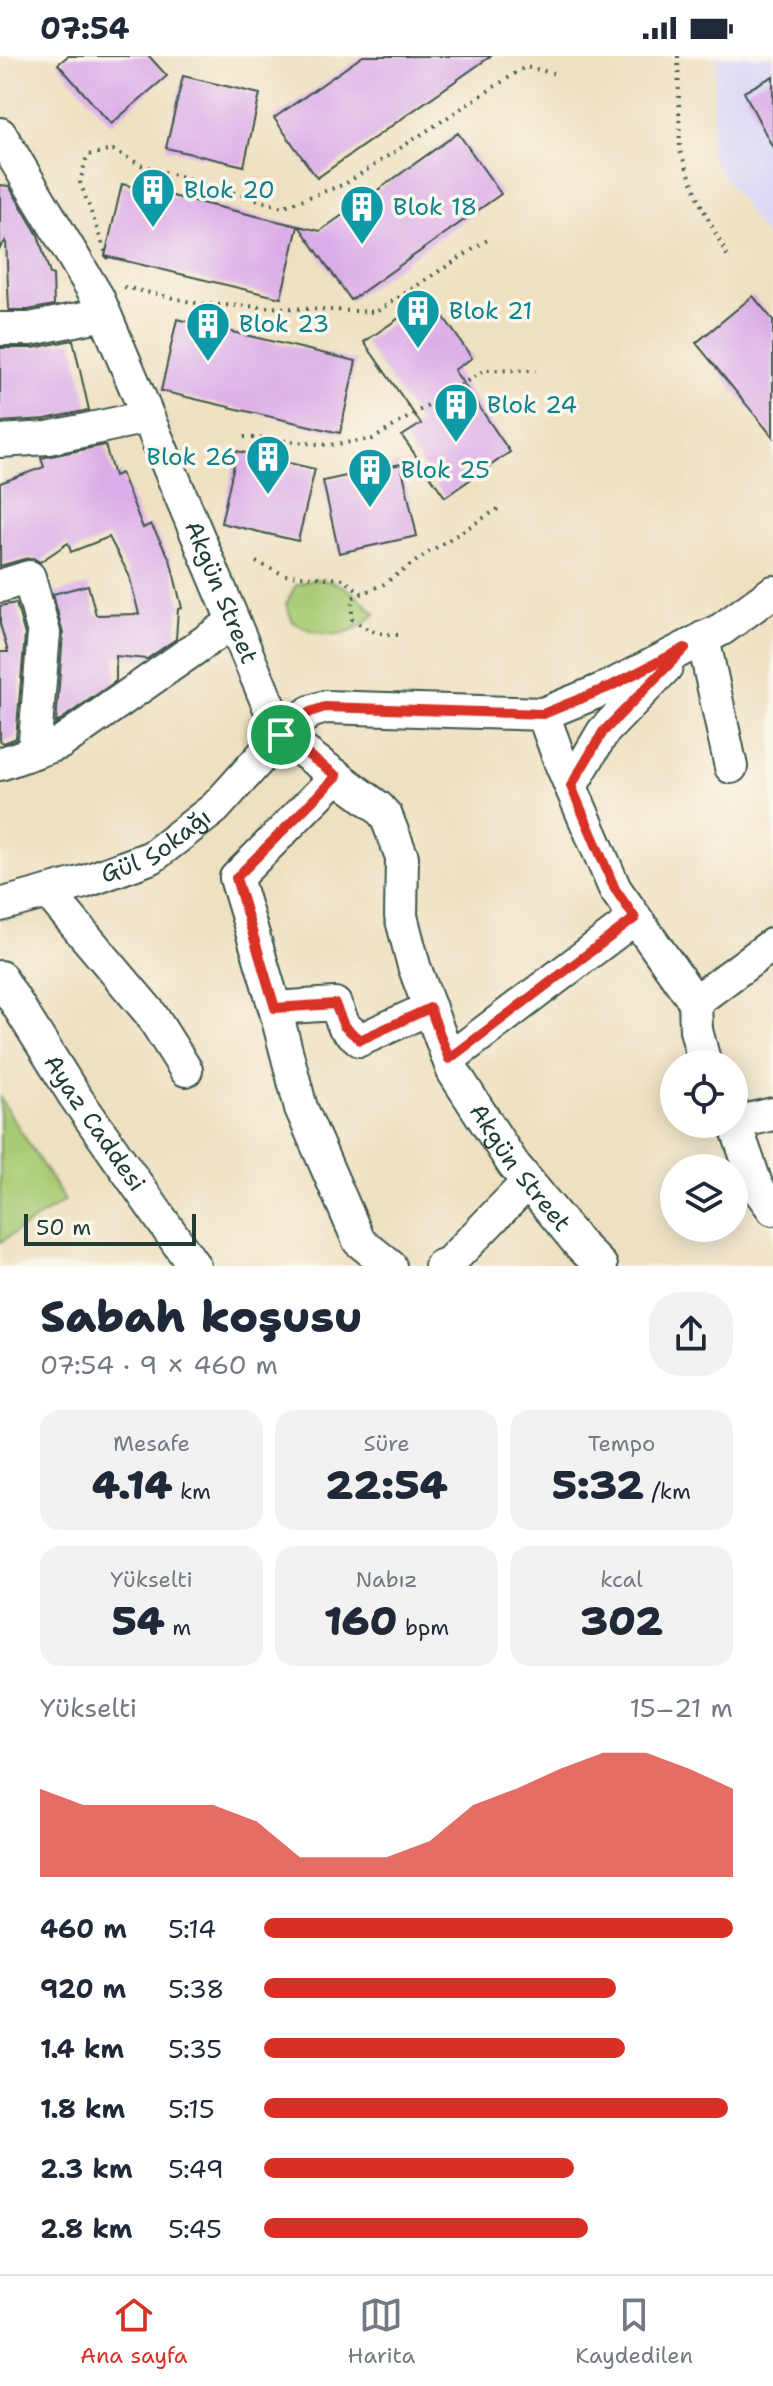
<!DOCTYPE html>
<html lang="tr">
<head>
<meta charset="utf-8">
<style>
  :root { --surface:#fff; --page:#f2f2f3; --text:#1f2937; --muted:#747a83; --line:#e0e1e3; --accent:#d93025 }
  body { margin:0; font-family:"Shantell Sans",sans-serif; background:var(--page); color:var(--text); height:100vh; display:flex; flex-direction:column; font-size:30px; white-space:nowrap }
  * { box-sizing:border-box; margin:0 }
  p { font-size:26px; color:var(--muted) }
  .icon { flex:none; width:44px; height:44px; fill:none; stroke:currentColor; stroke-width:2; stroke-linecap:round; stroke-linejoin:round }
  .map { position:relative; height:1210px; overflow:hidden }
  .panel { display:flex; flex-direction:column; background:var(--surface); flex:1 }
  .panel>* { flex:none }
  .tools { position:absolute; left:660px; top:994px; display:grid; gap:16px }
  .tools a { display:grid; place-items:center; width:88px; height:88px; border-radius:50%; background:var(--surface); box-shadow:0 4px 20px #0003; font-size:40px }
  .scale { position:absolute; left:24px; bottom:20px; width:172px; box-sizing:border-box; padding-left:8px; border:4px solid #1f3d34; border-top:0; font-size:22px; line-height:28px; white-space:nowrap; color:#1f3d34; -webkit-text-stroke:6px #fbf7ec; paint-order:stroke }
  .pin { position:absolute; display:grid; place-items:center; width:68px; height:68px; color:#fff; margin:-34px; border:4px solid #fff; border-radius:50%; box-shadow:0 2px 8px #0007 }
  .round { display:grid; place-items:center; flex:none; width:84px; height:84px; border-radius:32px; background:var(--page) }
  .summary { display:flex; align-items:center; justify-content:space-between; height:136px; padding:0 40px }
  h1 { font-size:44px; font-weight:800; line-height:60px }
  .stats { display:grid; grid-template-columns:repeat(3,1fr); gap:12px; height:136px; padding:8px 40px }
  .stats div { display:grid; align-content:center; border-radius:20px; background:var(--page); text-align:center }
  .stats b { font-size:40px; font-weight:800 }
  .stats small { font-size:22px; font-weight:400 }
  .stats p { font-size:22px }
  .chart { height:224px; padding:16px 40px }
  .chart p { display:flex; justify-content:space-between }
  .chart svg { width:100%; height:144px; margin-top:8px; fill:var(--accent); opacity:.7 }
  ul { padding:0 40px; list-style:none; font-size:26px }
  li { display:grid; grid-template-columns:128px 96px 1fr; align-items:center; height:60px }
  li i { height:20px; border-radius:10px; background:var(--accent) }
  .status { display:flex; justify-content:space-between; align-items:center; height:56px; padding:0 40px; background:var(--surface); direction:ltr }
  .status svg { height:22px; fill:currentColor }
  .tab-bar { display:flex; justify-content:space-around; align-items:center; height:112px; border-top:2px solid var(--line); background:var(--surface); font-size:22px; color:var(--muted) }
  .tab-bar a { display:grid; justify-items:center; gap:4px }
  .tab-bar .active { color:var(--accent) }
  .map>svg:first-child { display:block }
</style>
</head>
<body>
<div class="status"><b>07:54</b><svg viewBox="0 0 49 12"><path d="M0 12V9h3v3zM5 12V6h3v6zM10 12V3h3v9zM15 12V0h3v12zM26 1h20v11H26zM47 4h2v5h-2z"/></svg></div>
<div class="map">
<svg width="773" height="1210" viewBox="0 0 773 1210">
  <rect width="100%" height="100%" fill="#fbf7ec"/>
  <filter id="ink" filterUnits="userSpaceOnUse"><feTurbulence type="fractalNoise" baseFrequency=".0125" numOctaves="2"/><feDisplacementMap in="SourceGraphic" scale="16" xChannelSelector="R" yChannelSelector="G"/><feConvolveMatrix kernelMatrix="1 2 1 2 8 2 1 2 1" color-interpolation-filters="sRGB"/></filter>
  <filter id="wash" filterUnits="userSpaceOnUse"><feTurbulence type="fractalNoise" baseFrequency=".006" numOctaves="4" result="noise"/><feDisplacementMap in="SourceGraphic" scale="32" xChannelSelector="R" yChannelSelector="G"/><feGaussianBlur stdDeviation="1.8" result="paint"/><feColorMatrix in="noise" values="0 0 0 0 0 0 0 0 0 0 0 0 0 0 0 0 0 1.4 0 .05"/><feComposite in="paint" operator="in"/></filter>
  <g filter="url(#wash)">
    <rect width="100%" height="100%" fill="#eee0c0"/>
    <path fill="#dbd6f7" d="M716 0H773V191L710 101Z"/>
    <path fill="#a8cb75" stroke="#648454" stroke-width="2" d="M315 523C344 526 355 536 375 558 349 583 324 584 293 566L286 548 296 529Z
      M0 1042 65 1145 0 1186Z"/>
    <g id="blocks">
      <path fill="#dbade8" d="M68 0H149L167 20 111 68 58 8Z
        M363 0H491L317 122 274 62Z
        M183 20 260 38 244 110 166 92Z
        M773 20V92L744 36Z
        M458 77 501 138 351 244 299 170 320 175Z
        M122 128 298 170 281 242 105 200Z
        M0 129 9 130 38 179 50 218 53 219 54 249 28 254H9L6 184 0 192Z
        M753 240 773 264V381L696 287Z
        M430 241 472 302 454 314 510 396 445 441 402 380 421 368 364 286Z
        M177 263 356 305 340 377 161 335Z
        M73 284 89 354 45 363 0 366V292H33Z
        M105 389 114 420 121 417 143 472 151 468 170 503 182 552 178 553 176 583 147 603 116 600V625L56 667 63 578 53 538 88 529 96 559 139 558 129 519 109 481 71 496 68 487 40 506 33 502 24 503 0 510V427L44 411 41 402Z
        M237 395 315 413 298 485 221 467Z
        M401 408 417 480 339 497 323 425Z
        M16 547 25 579 16 682 4 687 0 685V596H8L0 568V550Z"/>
    </g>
  </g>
  <g filter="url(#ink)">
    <use href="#blocks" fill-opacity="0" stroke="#3e5549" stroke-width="2"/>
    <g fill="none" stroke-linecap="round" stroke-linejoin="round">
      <g stroke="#3e5549" stroke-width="36">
        <g id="minor">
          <path id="s1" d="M0 78 98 242 281 679 378 751 386 760 402 801 401 860 414 910 453 1015 513 1108 579 1188 601 1210"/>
          <path d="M0 273H30L104 258"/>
          <path d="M0 385 48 382 147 361"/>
          <path d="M0 530 29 521 44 577 34 696"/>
          <path d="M703 582 731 711"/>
          <path d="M543 658 562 710 615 833 695 946"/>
          <path d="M0 708 60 687 233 566"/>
          <path d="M337 720 236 822 275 952 301 1052 359 1185 390 1210"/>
          <path d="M571 730 603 676 666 611"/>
          <path d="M48 836 150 957 186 1014"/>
          <path id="s2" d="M0 849 84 826 152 801 215 752 281 679 310 656 325 651 543 658 609 631 722 573 773 536"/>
          <path id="s3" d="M0 921 74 1039 194 1210"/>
          <path d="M275 952 335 948 344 970 360 984 430 952"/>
          <path d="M449 1003 635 862"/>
          <path d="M705 1008 696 974 695 946 773 888"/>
          <path d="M734 1065 757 1131 773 1153"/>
          <path d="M735 1067 773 1058"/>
          <path d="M441 1210 449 1207 528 1126"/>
        </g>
      </g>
      <path stroke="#3e5549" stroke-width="4" stroke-dasharray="2 6" stroke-linecap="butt" d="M678 0 680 95 702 151 729 203
        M108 203 80 126 87 99 113 94 141 109 282 151 345 128 525 11 553 17
        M124 231 200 248 376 256 489 183
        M244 381 329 389 373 383 485 314 536 315
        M256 506 285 519 343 523 362 537
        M398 579C379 578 367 575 352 563V542L384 528 429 496 498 453"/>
      <use href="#minor" stroke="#fff" stroke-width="32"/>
    </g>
  </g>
  <g fill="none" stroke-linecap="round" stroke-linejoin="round" filter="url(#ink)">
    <g stroke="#fff" stroke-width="16">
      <path id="route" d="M685 592 603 676 571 730 615 833 635 862 449 1003 430 952 360 984 344 970 335 948 275 952 236 822 337 720 281 679 310 656 325 651 543 658 609 631Z"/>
    </g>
    <use href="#route" stroke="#d93025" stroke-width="10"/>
  </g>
  <defs>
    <g id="building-pin" transform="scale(2.3)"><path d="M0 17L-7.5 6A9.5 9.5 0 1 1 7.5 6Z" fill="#0f9aa8" stroke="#fbf7ec"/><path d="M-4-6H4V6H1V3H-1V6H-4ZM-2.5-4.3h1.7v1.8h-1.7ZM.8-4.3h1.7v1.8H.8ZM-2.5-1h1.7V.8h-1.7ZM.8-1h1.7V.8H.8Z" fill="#fff"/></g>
  </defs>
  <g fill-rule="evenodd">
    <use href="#building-pin" x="153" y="134"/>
    <use href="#building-pin" x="362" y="151"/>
    <use href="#building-pin" x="418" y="255"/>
    <use href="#building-pin" x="208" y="268"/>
    <use href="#building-pin" x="456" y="349"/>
    <use href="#building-pin" x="268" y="401"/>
    <use href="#building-pin" x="370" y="414"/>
  </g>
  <g text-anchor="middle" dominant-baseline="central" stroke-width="7" stroke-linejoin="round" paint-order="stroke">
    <g font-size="24" fill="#0d838f" stroke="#fbf7ec" text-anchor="start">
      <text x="184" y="134">Blok 20</text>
      <text x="393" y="151">Blok 18</text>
      <text x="449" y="255">Blok 21</text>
      <text x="239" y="268">Blok 23</text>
      <text x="487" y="349">Blok 24</text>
      <text x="237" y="401" text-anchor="end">Blok 26</text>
      <text x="401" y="414">Blok 25</text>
    </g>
    <g font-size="24" fill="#1f3d34" stroke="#fbf7ec">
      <text stroke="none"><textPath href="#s1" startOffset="510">Akgün Street</textPath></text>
      <text stroke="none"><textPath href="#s2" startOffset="168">Gül Sokağı</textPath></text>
      <text stroke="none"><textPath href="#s3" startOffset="174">Ayaz Caddesi</textPath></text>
      <text stroke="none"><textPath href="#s1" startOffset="1182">Akgün Street</textPath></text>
    </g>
  </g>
</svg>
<div class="tools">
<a><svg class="icon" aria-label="locate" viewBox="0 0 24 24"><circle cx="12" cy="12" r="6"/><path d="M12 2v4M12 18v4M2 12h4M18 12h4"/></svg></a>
<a><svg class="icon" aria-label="layers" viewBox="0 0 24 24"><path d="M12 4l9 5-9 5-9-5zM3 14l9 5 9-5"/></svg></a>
</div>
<div class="scale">50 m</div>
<div class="pin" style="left:281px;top:679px;background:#1e9e55"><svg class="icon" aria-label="arrive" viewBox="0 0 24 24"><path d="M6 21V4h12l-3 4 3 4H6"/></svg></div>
</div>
<section class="panel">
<div class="summary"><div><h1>Sabah koşusu</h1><p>07:54 · 9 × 460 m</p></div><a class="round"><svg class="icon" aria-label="share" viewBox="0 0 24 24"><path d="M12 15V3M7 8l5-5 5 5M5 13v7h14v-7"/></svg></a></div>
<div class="stats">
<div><p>Mesafe</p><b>4.14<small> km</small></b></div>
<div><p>Süre</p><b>22:54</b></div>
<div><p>Tempo</p><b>5:32<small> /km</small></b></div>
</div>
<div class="stats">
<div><p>Yükselti</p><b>54<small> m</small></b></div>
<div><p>Nabız</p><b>160<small> bpm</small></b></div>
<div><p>kcal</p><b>302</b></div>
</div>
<div class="chart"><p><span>Yükselti</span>15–21 m</p>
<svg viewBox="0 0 160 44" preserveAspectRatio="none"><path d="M0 44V17L10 22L20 22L30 22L40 22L50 27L60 38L70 38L80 38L90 33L100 22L110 17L120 11L130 6L140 6L150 11L160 17V44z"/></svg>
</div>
<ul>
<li><b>460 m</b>5:14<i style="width:100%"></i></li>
<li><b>920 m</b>5:38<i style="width:75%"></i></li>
<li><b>1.4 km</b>5:35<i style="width:77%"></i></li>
<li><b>1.8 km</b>5:15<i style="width:99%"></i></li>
<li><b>2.3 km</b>5:49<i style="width:66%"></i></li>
<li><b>2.8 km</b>5:45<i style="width:69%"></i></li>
</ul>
</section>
<nav class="tab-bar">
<a class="active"><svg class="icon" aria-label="home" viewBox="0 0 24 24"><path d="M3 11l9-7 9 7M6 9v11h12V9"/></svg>Ana sayfa</a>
<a><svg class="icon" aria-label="map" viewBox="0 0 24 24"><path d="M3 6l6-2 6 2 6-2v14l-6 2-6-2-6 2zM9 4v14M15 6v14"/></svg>Harita</a>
<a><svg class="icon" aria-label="saved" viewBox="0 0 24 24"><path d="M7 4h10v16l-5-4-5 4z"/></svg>Kaydedilen</a>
</nav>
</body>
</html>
